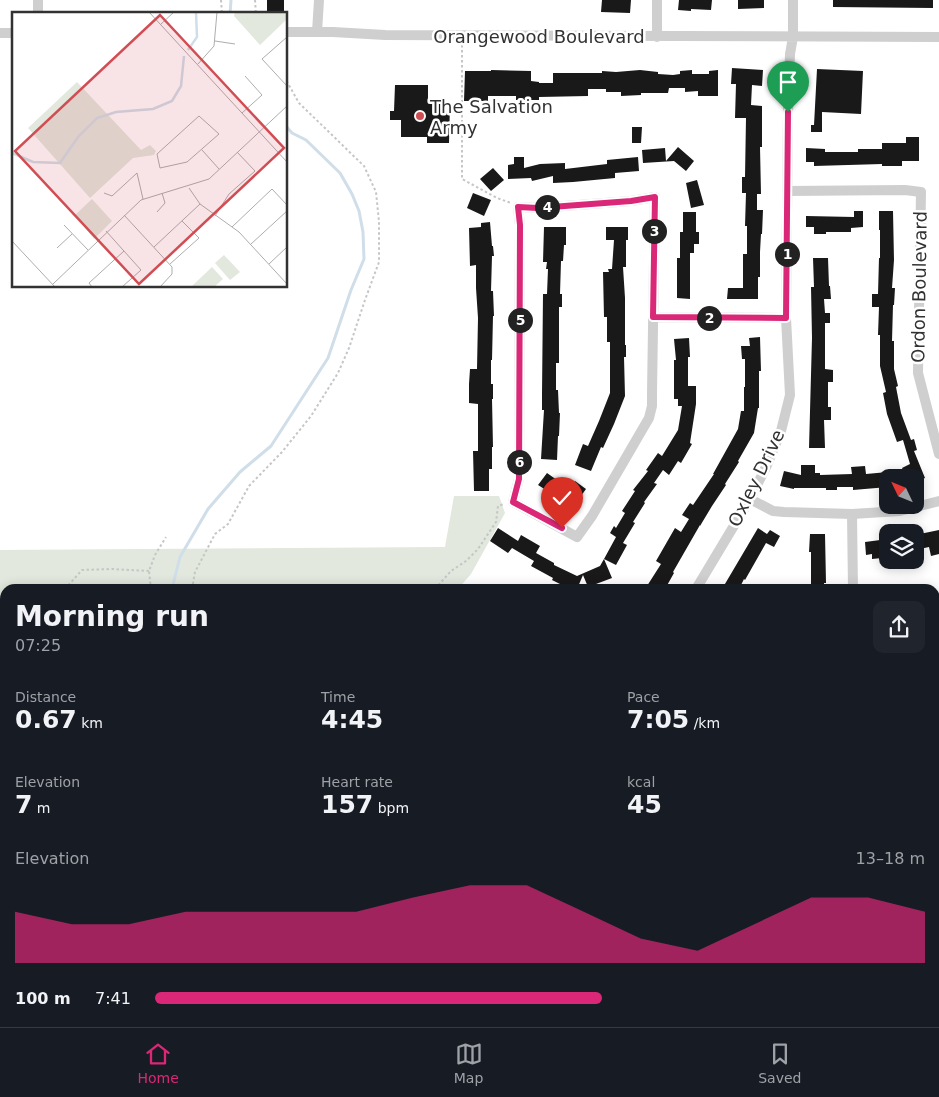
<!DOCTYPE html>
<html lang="en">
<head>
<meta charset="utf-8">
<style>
  :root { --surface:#171b24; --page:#20242c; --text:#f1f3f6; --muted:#9ea1a6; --line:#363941; --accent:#db2777 }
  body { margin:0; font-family:"DejaVu Sans",sans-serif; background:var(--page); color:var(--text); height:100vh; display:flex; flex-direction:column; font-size:19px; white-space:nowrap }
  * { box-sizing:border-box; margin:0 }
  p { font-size:16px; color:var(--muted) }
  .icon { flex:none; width:28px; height:28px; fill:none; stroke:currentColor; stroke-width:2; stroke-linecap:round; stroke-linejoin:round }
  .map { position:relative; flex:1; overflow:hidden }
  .drawer { position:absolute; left:0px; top:584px; width:940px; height:444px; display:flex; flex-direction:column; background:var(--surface); border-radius:15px 15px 0 0; box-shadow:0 2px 12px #0003 }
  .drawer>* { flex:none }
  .needle { width:32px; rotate:313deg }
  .fabs { position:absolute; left:879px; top:469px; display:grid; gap:10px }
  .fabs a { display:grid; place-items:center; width:45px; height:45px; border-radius:10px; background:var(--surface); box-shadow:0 2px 12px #0003; font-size:25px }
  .pin { position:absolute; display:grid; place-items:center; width:42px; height:42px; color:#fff; margin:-51px -21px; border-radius:50% 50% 50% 0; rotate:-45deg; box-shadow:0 0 5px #0007 }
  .pin .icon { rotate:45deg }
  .km { position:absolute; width:25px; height:25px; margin:-12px; border-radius:50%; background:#222; color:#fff; font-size:14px; line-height:25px; text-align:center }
  .round { display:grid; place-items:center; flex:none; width:52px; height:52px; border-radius:10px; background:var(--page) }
  .overview { display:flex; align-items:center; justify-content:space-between; height:85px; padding:0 15px }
  h1 { font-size:28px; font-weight:700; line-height:38px }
  .figures { display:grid; grid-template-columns:repeat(3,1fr); gap:8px; height:85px; padding:5px 15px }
  .figures div { display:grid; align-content:center }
  .figures b { font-size:25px; font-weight:700 }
  .figures small { font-size:14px; font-weight:400 }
  .figures p { font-size:14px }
  .chart { height:140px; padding:10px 15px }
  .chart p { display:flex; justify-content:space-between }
  .chart svg { width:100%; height:90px; margin-top:5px; fill:var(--accent); opacity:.7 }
  ul { padding:0 15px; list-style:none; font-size:16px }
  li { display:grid; grid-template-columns:80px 60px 1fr; align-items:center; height:38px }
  li i { height:12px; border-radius:6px; background:var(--accent) }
  .tab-bar { display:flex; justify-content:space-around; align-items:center; height:70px; border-top:1px solid var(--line); background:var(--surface); font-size:14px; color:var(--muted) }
  .tab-bar a { display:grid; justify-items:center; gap:2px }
  .tab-bar .on { color:var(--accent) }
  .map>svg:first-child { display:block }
</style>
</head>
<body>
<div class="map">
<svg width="939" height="1027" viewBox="0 0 939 1027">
  <rect width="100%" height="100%" fill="#fff"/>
  <path fill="#e2e8dd" d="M454 496H499L505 513 471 574 458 589H5V908L0 907V550L445 547Z
    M452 1022H610V1027H474L452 1025Z"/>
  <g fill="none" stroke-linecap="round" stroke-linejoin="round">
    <path stroke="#cfdee8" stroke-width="3" d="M230 14 231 0
      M172 589 180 557 208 509 240 472 271 446 328 358 351 290 364 259 363 232 359 211 352 194 340 173 306 140 292 133 286 126
      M46 1027 57 1022"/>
  </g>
  <path fill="#191919" d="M267 0H284V11H267Z
    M602 0H631L630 13 601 12Z
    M679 0H712L711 10 691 9V11L678 10Z
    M738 0H764V8L738 9Z
    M833 0H933V8L833 7Z
    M732 68 763 70 762 86 752 85 751 105 762 106V147H760L761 194H757V210H763L762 234H761L760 252V277H758V299H727L728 288H743V254H747V226H745L746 193H742V177H745L746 118H735L736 84H731Z
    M817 69 863 71 861 114 822 112V132H811V125H814Z
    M491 70 531 71V81L539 82V83H553V73H602V71L616 72 640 70 658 72V74L673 75 680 74V71L692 70V74H709V71L718 70V96H698V91L685 92V88H669L668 93H641V95L621 96V92H606V89H588V96L539 97V100H516V96H488V101H464L465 71H491Z
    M395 85H428V102L450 103 449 143H427V137H401V120H390V111H394Z
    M632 127H642L641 143H632Z
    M906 137H919V161H902V166H882V164L814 166V162H806V148L825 149V152H858V149H882V143H906Z
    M678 147 694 161 686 171 674 161 643 163 642 150 665 148 666 161Z
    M514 157H524V168L540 164 565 163V169L607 164V160L638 157 639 171 615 173V178L573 182 553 183V176L532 181 531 178 508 179V165L514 164Z
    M493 168 504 180 491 191 480 179Z
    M697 180 704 205 691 208 686 183Z
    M473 193 491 200 484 216 467 208Z
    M854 211H863V227L851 228V232H826V234H814V227H806V216L854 217Z
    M879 211H893L894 260 892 288H895L894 305H893L892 341H894V369L898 386 896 387 901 413 911 440 914 439 917 450 914 451 925 478 915 482V478H906L902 468 910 464 903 440 897 442 887 414 883 393 886 392 880 366V335H878L879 307H872V294H878L879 258H880V230H879Z
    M683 212H696V232H699V244H694V253H690V299L677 298V258H680V232H683Z
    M490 222 492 246H493L494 256H492L491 291H493L494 316H493L492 360H491V384H493V399H492L493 447H492V469H489V491H474L473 451H478V404L469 403V384L470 369H477L478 318 476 288V265L470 266 469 228 481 227V223Z
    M544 227H566V245H564L563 261H561L560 294H562V307H559V363H556V390H558L559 413H560L559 436H558L557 460 541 459 544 410H542V394L543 294H547L548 269H546L547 262H543Z
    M606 227H628V240H626V267H623L625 298V345H626V357H624L625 396 614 424 603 448 601 447 591 471 575 465 583 444 588 446 599 421 610 393V342H607V317H604L603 272H609L608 269H612L614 240H606Z
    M813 258H828L829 286H830L831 299H824L825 313H830V323H825V369L833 370V382H828V407H831V420H824L825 448H809L812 338 811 287H814Z
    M760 337 761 371H759V408H758L754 433 738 461 739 462 725 484 726 485 712 506 700 526V525L673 572 674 573 665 589H652L647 586 661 564 656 561 675 528 681 532 689 519 682 515 690 503 693 505 714 474H713L738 429 741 411H744V387H745V359H742L741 346H750L749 338Z
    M689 338 690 357H688V386H696V404L690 443 692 444 681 463 678 461 669 475 663 470 654 483 657 484 644 502 645 503 633 522 635 523 623 543 627 545 616 565 604 559 616 537 610 533 614 526 616 528 625 513 622 511 635 491 633 490 648 471 646 470 658 453 662 456 678 430 682 406H678V399H674V360H676L674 339Z
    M801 465H815V473H820V475L852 474 851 467 865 466 866 474 888 472V487L853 490V487H837V490H826V488H794V489L780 486 784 471 801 475Z
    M547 473 564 485 565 483 571 487 575 481 586 489 573 507 538 485Z
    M498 528 518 541 521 535 540 546 536 553 554 563V565L577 576 600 566 604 559 612 578 588 587 583 575 577 589H570L552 580 553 578 531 566 534 561 512 548 508 553 490 541Z
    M758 528 767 534 770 530 780 536 774 547 766 543 745 580 744 579 739 589H722Z
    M939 530V554L931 556 929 547 915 550V535Z
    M810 534H825L826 583H824V589H811V552H809Z
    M888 539V554H882V558L872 559V554L866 555 865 542Z"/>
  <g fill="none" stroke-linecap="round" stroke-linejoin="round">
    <path stroke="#c6c6c6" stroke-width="2" stroke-dasharray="2.5 2.5" stroke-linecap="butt" d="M221 0 222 14
      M255 0 256 14
      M462 45V179L497 198 511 203
      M65 589 82 570 112 569 149 571
      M151 589 149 571 155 555 166 537
      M192 589 195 572 215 534 228 524 249 486 282 452 311 416 338 373 349 348 365 300 379 262V222L376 192 364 166 299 103 286 80
      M435 589 451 571 466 561 478 549 496 522 498 506 504 504
      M5 821 3 835 5 836"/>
    <path stroke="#cfcfcf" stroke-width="10" d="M38 14V0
      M286 32H333L385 35 939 37
      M317 32 319 0
      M0 33H14
      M657 37V0
      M787 191 905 190 921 192 918 373 939 454
      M655 197 652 393V406L649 418 592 516 577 537 513 502 519 479 520 225 518 207 538 208 631 201Z
      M653 317 786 318
      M750 499 773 511 784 512 852 514 900 511 939 501
      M852 514 853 589
      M696 589 750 499 767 465 781 431 790 395 786 318 788 112 790 54 793 37V0
      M935 638H939
      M935 840H939
      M626 1022 627 1027
      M764 1022V1027
      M893 1027V1022"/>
  </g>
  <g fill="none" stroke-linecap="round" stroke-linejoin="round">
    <g stroke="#fff" stroke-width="10">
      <path id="route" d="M562 528 513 502 519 479 520 225 518 207 538 208 631 201 655 197 653 317 786 318 788 112"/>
    </g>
    <use href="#route" stroke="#db2777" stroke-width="6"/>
  </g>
  <circle fill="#d14d54" stroke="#fff" stroke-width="2" cx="420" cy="116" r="5"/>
  <g text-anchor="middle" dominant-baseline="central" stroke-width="5" stroke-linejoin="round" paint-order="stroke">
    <g font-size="18" fill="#323232" stroke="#fff">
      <text x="539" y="36">Orangewood Boulevard</text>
      <text transform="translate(919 287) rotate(-89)">Ordon Boulevard</text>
      <text transform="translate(756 478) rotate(-64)">Oxley Drive</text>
    </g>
    <g font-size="18" fill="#323232" stroke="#fff" text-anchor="start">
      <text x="430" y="106">The Salvation<tspan x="430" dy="21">Army</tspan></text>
    </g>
  </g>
  <g transform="translate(12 12)">
    <rect width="275" height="275" fill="#fff"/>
    <path d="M223 0H275V7L248 33 222 4ZM65 70 129 138 138 133 144 139 142 143 121 146 78 186 16 116ZM80 187 100 209 82 227 63 203ZM212 243 228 260 218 268 203 251ZM200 255 211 267 202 275H179Z" fill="#e2e8dd"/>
    <path fill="none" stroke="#cfdee8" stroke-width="2.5" d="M176 38 185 25 184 0M0 141 21 150 48 151 66 125 85 106 104 100 141 97 160 89 169 74 172 44"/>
    <path fill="none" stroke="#adadad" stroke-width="1" d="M137 0 275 150M148 13 162 0M275 25 250 47 275 74M203 29 223 32M186 52 202 34 205 0M230 101 250 83 233 64M187 104 207 122 175 150 148 156 145 142ZM190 138 207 157M177 176 188 192 227 220 275 272M92 181 100 184 125 161 131 187M145 200 153 191 150 181M112 203 160 255V262L148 275M203 204 217 182 243 159 225 140M52 213 76 238M220 215 260 177 275 193M94 219 129 258 110 275M0 229 43 275M239 232 275 199M142 235 188 192M45 236 60 222M158 252 187 226 170 209M257 252 275 235M41 272 129 188 197 167 275 94M80 275 77 271 112 239"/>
    <path fill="#d14d54" fill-opacity="0.15" stroke="#d14d54" stroke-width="2.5" d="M148 3 272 136 127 272 3 139Z"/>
    <rect width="275" height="275" fill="none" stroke="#323232" stroke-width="2.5"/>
  </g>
</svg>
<div class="fabs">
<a><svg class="needle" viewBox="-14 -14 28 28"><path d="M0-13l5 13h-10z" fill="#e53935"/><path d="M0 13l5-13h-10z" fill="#9ea1a6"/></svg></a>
<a><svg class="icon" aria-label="layers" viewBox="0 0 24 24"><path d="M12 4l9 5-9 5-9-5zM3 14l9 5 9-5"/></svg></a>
</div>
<div class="pin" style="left:788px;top:112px;background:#1e9e55"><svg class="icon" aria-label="arrive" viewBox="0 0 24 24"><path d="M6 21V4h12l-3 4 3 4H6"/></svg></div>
<div class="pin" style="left:562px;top:528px;background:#d93025"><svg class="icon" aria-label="check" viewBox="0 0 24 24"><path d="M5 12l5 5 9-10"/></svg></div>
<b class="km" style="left:787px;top:254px">1</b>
<b class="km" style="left:709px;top:318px">2</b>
<b class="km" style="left:654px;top:231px">3</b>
<b class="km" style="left:547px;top:207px">4</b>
<b class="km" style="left:520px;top:320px">5</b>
<b class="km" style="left:519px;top:462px">6</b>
<section class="drawer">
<div class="overview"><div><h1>Morning run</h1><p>07:25</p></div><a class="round"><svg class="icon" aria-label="share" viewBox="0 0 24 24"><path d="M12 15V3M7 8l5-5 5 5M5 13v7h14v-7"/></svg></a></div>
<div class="figures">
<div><p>Distance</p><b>0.67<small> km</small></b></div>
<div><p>Time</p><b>4:45</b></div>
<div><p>Pace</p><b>7:05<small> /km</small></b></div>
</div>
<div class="figures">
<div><p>Elevation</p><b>7<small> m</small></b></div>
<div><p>Heart rate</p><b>157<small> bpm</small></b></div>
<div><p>kcal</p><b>45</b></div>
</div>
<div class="chart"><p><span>Elevation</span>13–18 m</p>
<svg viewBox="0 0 160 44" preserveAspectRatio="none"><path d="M0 44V19L10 25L20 25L30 19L40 19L50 19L60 19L70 12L80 6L90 6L100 19L110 32L120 38L130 25L140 12L150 12L160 19V44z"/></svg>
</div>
<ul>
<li><b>100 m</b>7:41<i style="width:58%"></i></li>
</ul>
</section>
</div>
<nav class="tab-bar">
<a class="on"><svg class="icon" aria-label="home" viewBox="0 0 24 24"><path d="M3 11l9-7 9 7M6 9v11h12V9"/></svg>Home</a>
<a><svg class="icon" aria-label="map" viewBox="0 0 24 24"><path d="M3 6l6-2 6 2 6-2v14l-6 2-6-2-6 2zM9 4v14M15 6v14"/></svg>Map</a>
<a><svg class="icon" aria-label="saved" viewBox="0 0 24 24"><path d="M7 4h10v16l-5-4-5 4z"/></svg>Saved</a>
</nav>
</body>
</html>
